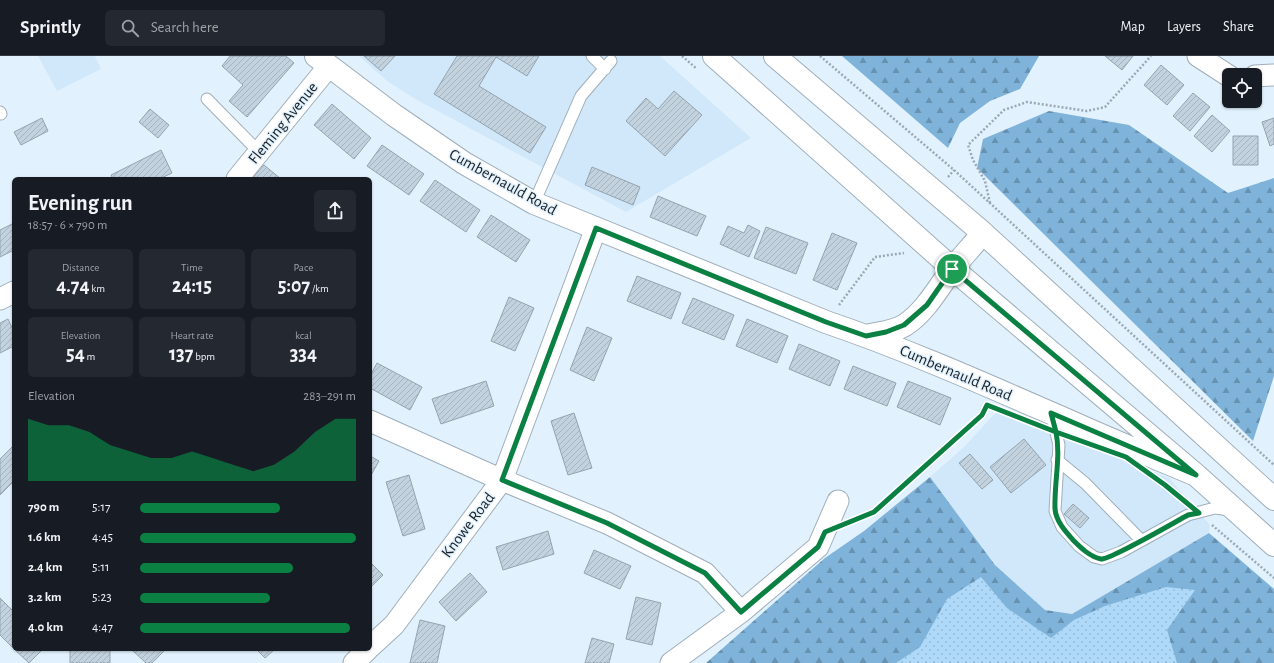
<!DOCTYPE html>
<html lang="en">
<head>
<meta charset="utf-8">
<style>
  :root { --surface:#171b24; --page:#242831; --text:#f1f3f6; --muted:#9ea1a6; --line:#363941; --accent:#0b8043 }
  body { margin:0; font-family:"Alegreya Sans",sans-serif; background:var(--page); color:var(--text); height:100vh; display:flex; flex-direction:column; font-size:15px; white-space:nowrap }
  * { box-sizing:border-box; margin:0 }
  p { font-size:13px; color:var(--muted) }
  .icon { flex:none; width:22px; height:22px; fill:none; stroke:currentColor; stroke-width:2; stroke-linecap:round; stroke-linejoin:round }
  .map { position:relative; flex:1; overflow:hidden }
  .side { position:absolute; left:12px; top:121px; width:360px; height:474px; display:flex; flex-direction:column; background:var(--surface); border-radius:6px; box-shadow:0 1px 3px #0004 }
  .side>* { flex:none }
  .fabs { position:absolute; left:1222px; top:12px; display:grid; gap:8px }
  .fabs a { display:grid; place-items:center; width:40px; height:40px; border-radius:6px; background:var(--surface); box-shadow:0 1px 3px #0004; font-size:20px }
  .pin { position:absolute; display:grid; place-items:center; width:34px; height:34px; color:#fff; margin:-17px; border:2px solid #fff; border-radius:50%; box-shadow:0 1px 4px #0007 }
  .round { display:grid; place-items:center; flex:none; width:42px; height:42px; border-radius:6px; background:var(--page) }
  .overview { display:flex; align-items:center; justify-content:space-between; height:68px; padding:0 16px }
  h1 { font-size:22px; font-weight:600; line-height:30px }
  .stats { display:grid; grid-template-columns:repeat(3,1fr); gap:6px; height:68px; padding:4px 16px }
  .stats div { display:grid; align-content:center; border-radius:6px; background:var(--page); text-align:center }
  .stats b { font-size:20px; font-weight:600 }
  .stats small { font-size:11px; font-weight:400 }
  .stats p { font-size:11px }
  .chart { height:112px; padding:8px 16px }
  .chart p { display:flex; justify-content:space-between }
  .chart svg { width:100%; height:72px; margin-top:4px; fill:var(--accent); opacity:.7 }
  ul { padding:0 16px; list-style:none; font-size:13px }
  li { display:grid; grid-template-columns:64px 48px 1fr; align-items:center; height:30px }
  li i { height:10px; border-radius:5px; background:var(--accent) }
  header { display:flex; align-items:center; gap:24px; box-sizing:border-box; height:56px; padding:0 20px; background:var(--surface); border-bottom:1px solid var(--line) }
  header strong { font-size:19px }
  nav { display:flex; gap:22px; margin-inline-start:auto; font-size:14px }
  .search { width:280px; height:36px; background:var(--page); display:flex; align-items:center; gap:10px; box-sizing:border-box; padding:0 14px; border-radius:6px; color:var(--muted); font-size:15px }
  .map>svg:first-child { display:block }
</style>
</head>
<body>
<header>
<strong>Sprintly</strong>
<div class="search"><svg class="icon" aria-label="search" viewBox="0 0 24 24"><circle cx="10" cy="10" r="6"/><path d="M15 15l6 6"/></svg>Search here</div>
<nav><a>Map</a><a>Layers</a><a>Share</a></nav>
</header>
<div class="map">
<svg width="1274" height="607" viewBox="0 0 1274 607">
  <defs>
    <pattern id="grass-dots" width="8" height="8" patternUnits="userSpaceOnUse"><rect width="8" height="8" fill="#aed9f9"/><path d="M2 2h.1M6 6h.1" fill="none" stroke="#95bad5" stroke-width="1.8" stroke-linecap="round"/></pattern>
    <pattern id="forest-firs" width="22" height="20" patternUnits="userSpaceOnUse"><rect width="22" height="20" fill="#7fb3d9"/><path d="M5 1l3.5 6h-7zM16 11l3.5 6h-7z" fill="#6791b0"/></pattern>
    <pattern id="building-hatch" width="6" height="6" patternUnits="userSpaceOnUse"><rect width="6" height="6" fill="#c2d2de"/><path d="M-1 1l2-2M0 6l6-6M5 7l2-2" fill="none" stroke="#a6b4be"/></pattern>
  </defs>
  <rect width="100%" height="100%" fill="#e1f2fe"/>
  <path fill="#d1e8fa" d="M38 0H95L101 13 57 35Z
    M359 0H660L751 82 626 156 417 44 387 25Z
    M998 354 1169 422 1210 469 1209 477 1072 558 1045 554 995 509 930 421 964 391Z"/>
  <path fill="url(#grass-dots)" d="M1188 502 1239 607H792L980 508 1051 568 1107 543Z"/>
  <path fill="url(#forest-firs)" d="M842 0H1039L1020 33 990 45 960 67 948 92Z
    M1049 55 1129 69 1228 137 1274 122V320L1253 385 977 112 983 83Z
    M930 421 995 509 1045 554 1072 558 1209 477 1274 533V607H1177L1167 574 1195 534 1166 531 1105 550 1074 564 1051 582 1007 552 981 521 947 543 920 591 896 607H706L825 502 864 475Z"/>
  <path fill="url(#building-hatch)" stroke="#94a3af" d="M230 0H286L294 7 247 61 229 45 243 29 222 10Z
    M364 0H395L381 15Z
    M457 0H539L527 20 496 1 479 30 546 71 530 97 434 38Z
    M1105 0H1133L1122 14Z
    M1161 9 1184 29 1167 49 1144 29Z
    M674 35 702 59 665 100 626 65 646 42 658 53Z
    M1193 37 1210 51 1190 75 1173 60Z
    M332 48 371 82 354 103 314 69Z
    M150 53 169 69 158 82 139 66Z
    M1212 59 1230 75 1212 96 1194 80Z
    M42 62 48 75 21 89 14 76Z
    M1274 62V88L1270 90 1262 66Z
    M1233 80H1258V109H1233Z
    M382 89 424 118 409 139 367 110Z
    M161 94 172 117 159 123H113L111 119Z
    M264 109 281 123H252Z
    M592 111 640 131 633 149 585 129Z
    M435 124 480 154 466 176 420 145Z
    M658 140 706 160 697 180 650 161Z
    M491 159 530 184 516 206 477 181Z
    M14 167V194L0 201V174Z
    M748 169 760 175 749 201 720 188 728 170 744 177Z
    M766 171 808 187 796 218 754 202Z
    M832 177 857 187 837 234 813 224Z
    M637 220 681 237 671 263 627 245Z
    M509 241 534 252 515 295 491 285Z
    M693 242 734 259 724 284 682 267Z
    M8 263 14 276V290L0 297V267Z
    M747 263 788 280 777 307 736 290Z
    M587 271 612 282 594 325 570 314Z
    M799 288 840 305 830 330 789 313Z
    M377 307 422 331 410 354 370 332V320Z
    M853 310 896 327 887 350 844 333Z
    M486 325 494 350 441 368 432 343Z
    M908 325 951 342 940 369 897 351Z
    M574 357 592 412 568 419 551 365Z
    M1024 383 1046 409 1011 437 990 411Z
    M14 389V425L0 439V403Z
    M970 398 993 424 982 433 959 407Z
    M370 400 379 405 370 421Z
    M409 419 425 473 403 480 386 426Z
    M1073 448 1089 462 1080 472 1064 458Z
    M548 475 554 498 503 514 496 491Z
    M594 494 631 510 620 533 584 517Z
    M370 506 383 519 370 532Z
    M470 517 487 536 456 565 439 546Z
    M636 541 661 547 652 589 626 583Z
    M0 542 14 556V593L0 579Z
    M420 564 445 570 437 607H410Z
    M592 582 614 588 609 607H585Z
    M14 593H43L29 607Z
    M70 593H110V607H70Z
    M131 593H166L152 607H146Z
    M256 593H275L265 602Z"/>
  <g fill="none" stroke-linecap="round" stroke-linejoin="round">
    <g stroke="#9faeba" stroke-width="13">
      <path id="lane" d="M592 0 605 13
        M207 43 259 96
        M0 56 1 58
        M534 147 581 40 611 5
        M1051 357 1059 389 1055 455 1062 471 1079 490 1094 501 1102 503 1121 496 1188 459 1215 452 1230 454
        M1057 404 1085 427 1141 484"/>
    </g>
    <g stroke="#9faeba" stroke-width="23">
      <path id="street" d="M1198 0 1229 20
        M1255 20 1274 19
        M237 123 329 10
        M0 243 14 236
        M370 365 502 424 607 467 705 517 741 556
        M370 591 394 569 502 424 596 172
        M354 607 368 593
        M671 607 741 556 818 491 838 445"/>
    </g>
    <g stroke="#9faeba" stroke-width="24">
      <path id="primary" d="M316 0 394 59 464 107 534 147 826 266C911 295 993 332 1076 368 1116 386 1156 402 1196 419
        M714 0 953 213 1196 419 1274 489
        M775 0 983 177 1274 443
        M866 280C879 277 894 276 905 269 926 255 938 232 953 212 963 200 973 189 983 177"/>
    </g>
    <path stroke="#9ba8b1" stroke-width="2.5" stroke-dasharray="2 2" stroke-linecap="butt" d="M682 0 697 13
      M820 0 954 114 1274 409
      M948 121 954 114
      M990 147 985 125 973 104 968 89 1004 54 1027 46 1087 55 1105 51 1151 0
      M839 249 875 201 904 197
      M1166 430 1184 445
      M851 465 874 456 982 359 986 351
      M1212 469 1274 522"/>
    <use href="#lane" stroke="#fff" stroke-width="11"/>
    <use href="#street" stroke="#fff" stroke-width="21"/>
    <use href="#primary" stroke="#fff" stroke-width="22"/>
  </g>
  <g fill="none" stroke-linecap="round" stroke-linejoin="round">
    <g stroke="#fff" stroke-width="8">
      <path id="route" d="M952 213 927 249 904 269 886 276 866 280 826 266 596 172 502 424 607 467 705 517 741 556 818 491 825 476 874 456 982 359 987 349 1056 376C1061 401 1054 427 1055 453 1056 465 1065 475 1073 484 1080 491 1090 501 1101 503 1110 504 1175 466 1188 459L1199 457 1165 429 1126 401 1056 376 1051 357 1196 419 952 213"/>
    </g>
    <use href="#route" stroke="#0b8043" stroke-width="5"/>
  </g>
  <g text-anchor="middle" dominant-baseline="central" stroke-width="3" stroke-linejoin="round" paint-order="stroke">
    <g font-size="16" fill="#1a2024" stroke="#e1f2fe">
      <text transform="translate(283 67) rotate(-51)">Fleming Avenue</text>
      <text transform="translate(503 126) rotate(29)">Cumbernauld Road</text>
      <text transform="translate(956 317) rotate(23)">Cumbernauld Road</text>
      <text transform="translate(468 469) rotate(-53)">Knowe Road</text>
    </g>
  </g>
</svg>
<div class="fabs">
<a><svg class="icon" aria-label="locate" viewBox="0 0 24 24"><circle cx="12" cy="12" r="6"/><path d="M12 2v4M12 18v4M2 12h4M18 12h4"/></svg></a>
</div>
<div class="pin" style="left:952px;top:213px;background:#1e9e55"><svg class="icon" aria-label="arrive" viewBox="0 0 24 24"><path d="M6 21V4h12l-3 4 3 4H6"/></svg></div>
<section class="side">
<div class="overview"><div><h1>Evening run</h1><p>18:57 · 6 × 790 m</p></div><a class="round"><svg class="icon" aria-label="share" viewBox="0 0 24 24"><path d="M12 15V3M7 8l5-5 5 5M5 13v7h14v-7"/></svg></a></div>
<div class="stats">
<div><p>Distance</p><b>4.74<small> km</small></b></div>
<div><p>Time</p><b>24:15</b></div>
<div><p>Pace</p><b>5:07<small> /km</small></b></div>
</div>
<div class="stats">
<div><p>Elevation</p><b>54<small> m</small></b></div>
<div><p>Heart rate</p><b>137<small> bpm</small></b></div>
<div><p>kcal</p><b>334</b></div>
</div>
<div class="chart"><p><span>Elevation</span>283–291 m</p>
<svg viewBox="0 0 160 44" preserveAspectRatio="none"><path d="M0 44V6L10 10L20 10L30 14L40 22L50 26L60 30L70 30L80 26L90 30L100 34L110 38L120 34L130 26L140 14L150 6L160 6V44z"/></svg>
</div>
<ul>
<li><b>790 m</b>5:17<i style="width:65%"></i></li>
<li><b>1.6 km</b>4:45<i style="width:100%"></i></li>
<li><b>2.4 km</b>5:11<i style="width:71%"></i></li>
<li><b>3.2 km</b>5:23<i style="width:60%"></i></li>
<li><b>4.0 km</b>4:47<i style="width:97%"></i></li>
</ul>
</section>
</div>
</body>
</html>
